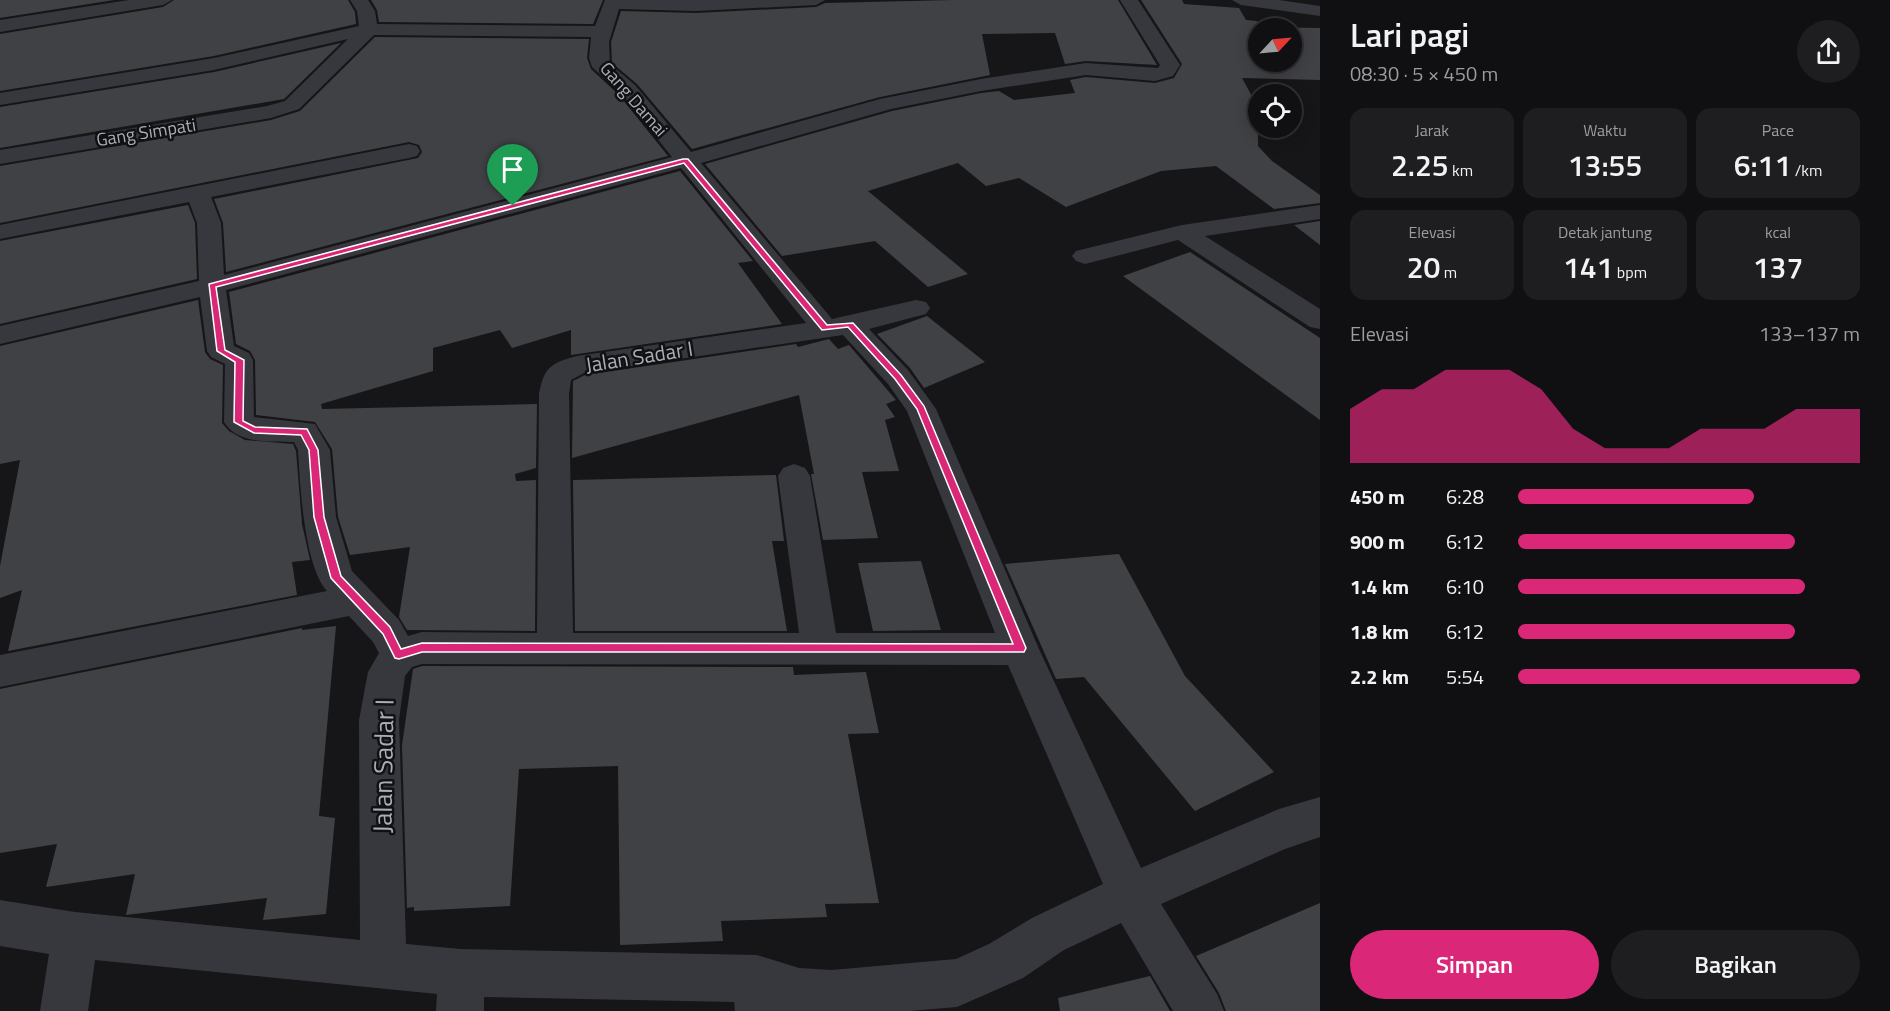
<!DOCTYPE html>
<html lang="id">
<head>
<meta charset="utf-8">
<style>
  :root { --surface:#101012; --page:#1e1e20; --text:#f1f3f6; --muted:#9c9d9f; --line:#303032; --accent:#db2777 }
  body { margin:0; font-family:"Titillium Web",sans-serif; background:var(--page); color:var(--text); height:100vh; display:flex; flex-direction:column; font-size:22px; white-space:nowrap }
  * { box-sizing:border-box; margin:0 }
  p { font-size:20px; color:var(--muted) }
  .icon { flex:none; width:33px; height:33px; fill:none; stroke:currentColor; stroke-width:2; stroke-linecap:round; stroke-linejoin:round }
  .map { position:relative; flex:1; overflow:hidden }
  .sheet { display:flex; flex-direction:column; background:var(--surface); width:570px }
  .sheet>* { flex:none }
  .needle { width:39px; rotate:64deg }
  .tools { position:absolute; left:1248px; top:18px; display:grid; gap:12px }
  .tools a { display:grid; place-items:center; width:54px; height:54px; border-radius:50%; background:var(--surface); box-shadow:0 3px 15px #0003,0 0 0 2px var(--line); font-size:30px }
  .pin { position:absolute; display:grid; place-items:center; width:51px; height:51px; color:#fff; margin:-62px -26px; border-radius:50% 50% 50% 0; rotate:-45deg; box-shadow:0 0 6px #0007 }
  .pin .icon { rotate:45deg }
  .round { display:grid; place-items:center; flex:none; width:63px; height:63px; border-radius:32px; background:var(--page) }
  .summary { display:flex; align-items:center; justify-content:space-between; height:102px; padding:0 30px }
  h1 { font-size:33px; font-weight:600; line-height:45px }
  .stats { display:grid; grid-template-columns:repeat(3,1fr); gap:9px; height:102px; padding:6px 30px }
  .stats div { display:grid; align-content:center; border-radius:15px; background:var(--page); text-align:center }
  .stats b { font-size:30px; font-weight:600 }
  .stats small { font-size:16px; font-weight:400 }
  .stats p { font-size:16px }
  .chart { height:168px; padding:12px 30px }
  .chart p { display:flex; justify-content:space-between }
  .chart svg { width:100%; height:108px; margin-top:6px; fill:var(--accent); opacity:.7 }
  .primary-button { display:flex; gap:12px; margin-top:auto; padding:12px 30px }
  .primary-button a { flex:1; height:69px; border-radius:36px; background:var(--accent); color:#fff; font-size:24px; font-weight:600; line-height:69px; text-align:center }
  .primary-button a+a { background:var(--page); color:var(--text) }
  ul { padding:0 30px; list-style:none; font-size:20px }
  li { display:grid; grid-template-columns:96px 72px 1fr; align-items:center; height:45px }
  li i { height:15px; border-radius:8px; background:var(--accent) }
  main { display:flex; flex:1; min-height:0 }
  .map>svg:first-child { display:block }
</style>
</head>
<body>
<main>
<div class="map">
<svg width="1320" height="1011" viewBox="0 0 1320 1011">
  <rect width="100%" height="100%" fill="#161618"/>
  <path fill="#404145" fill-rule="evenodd" d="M0 0H114L0 18Z
    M174 0H348L355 12 356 24 214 56 0 91V34L163 7Z
    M371 0H603L593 24 379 22 377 10Z
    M954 0H1118L1157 65 1086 61 1065 64 1055 33 982 34 990 75 880 97 692 149 637 84 612 63 611 42 621 11 696 13 816 7 825 3Z
    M1141 0H1182L1184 4 1239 8 1246 20 1257 21 1260 27 1320 28V80L1242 78 1258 107V146L1272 161 1320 195V203L1274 209 1216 166 1161 171 1066 207 1019 178 986 186 958 163 868 191 968 274 928 287 875 241 782 256 705 164 892 111 981 93 999 91 1014 100 1075 93 1070 80 1086 77 1155 83 1174 78 1182 64ZM1258 28H1292V62H1258Z
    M375 37 589 39 587 58 591 69 619 95 668 156 226 272 223 223 214 199 418 158 422 152 419 145 409 142 0 223V166L271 120 300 111Z
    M341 43 284 99 0 148V107L214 72Z
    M680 171 753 261 738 263 782 324 571 355V330L512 348 500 330 433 348V371L321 404 322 409 537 404 536 468 515 474 516 481 536 480 535 631 407 630 399 617 410 547 350 555 338 517 332 449 315 422 256 415 255 360 250 351 236 344 229 292Z
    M188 205 195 223 197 279 0 324V241Z
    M1320 221V245L1294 225Z
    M1190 252 1320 338V420L1123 276Z
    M198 300 205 352 210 359 223 365 222 423 229 431 245 440 293 444 296 451 302 524 310 560 292 562 297 595 8 651 22 590 0 598V566L20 460 0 464V346Z
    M927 316 985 362 924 388 910 368 877 334Z
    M829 339 838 349 849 345 896 400 886 404 895 417 885 420 899 471 862 472 878 538 823 540 811 474H814L799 395 572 458 573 381 585 375 796 344 798 347Z
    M776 475 784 541H772L787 631H575L573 480Z
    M1119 554 1185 676 1274 772 1195 811 1084 677 1056 679 1005 564Z
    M921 561 941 630 873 631 858 563Z
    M336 626 319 816 335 818 326 914 263 920 267 898 126 915 135 874 46 887 57 844 0 853V689L302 628V630Z
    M422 666 793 667 794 675 866 672 879 733 848 734 879 903 825 904 827 917 721 921 723 941 620 945 618 766 519 769 510 906 414 911V907L407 908 402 745 413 669Z
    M1320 903V1011H1226L1219 993 1196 956Z
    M1150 976 1170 1011H1060L1058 998Z"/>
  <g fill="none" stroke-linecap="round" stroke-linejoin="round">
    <path fill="#37383d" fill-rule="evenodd" d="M129 0H172L163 5 0 32V20Z
      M350 0H368L375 11 377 24 595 26 605 0H825L816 5 696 11 619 9 609 42 610 64 635 85 691 152 880 99 981 79 1086 63 1158 68 1160 65 1120 0H1138L1180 65 1173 76 1155 81 1086 75 981 91 891 109 701 163 832 319 916 300 926 302 930 308 926 314 869 329 908 370 936 409 1039 649 1141 868 1279 809 1320 797V837L1285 849 1161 904 1217 994 1224 1011H1173L1121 923 1064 950 1023 978 957 1007 909 1011H735L734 1002 484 997V1011H436L437 994 95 960 88 1011H40L49 954 0 946V900L75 912 360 940 359 720 368 672 379 653 373 642 349 616 0 687V655L327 591C304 566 300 484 298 450L294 442C271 441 238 445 224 422L225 364 211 357 207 351 200 297 0 344V326L199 281 197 223 189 202 0 239V225L409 144 417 146 420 151 417 156 409 158 211 197 221 223 224 275 672 157 621 93 592 67 589 58 591 37 374 35 299 109 271 118 0 164V150L267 106 285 101 348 39 214 70 0 105V93L214 58 359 26 357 11ZM681 168 806 323 577 356C551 363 544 367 539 394L537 633 422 632 408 636 399 620 352 571 336 517 330 450 315 424 254 417 253 360 249 353 234 346 226 290ZM843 335 888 384 907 411 995 633H836L810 476 805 468 794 464 783 468 778 476 799 633H573L569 394 571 380 584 373ZM422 664 1008 665 1103 884 1032 918 989 944 956 959 832 970 799 968 757 955 461 949 406 944 399 720 405 676 412 667Z
      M1232 0H1279L1320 6V16L1241 5Z
      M1320 205V219L1205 236 1320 309V329L1310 327 1178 240 1085 264 1076 261 1072 256 1076 251 1182 225Z"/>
  </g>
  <path fill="#db2777" stroke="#fff" stroke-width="1.5" fill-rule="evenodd" d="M683 159H688L827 325 853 323 901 375 924 406 1026 648 1024 652H422L399 659 395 658 383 634 331 578 314 517 309 450 301 435 254 433 234 422 235 362 217 351 209 284ZM684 163 822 330 848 327 895 379 917 409 1013 644 422 643 401 649 390 627 341 576 324 517 318 450 307 429 255 427 243 421 244 360 225 350 216 287Z"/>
  <g text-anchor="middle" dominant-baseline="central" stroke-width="5" stroke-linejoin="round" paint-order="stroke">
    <g font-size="18" fill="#a8adb8" stroke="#111113">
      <text transform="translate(634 99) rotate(49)">Gang Damai</text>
      <text transform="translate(146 132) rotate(-9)">Gang Simpati</text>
    </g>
    <g font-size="21" fill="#a8adb8" stroke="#111113">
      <text transform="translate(639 356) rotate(-9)">Jalan Sadar I</text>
    </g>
    <g font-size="26" fill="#a8adb8" stroke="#111113">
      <text transform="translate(383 766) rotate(-89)">Jalan Sadar I</text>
    </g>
  </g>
</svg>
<div class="tools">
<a><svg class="needle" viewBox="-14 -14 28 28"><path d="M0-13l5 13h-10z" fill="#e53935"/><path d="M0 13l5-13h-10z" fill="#9c9d9f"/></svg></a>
<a><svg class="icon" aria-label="locate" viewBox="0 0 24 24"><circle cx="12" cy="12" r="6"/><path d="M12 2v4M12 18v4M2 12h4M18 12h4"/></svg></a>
</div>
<div class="pin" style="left:513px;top:206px;background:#1e9e55"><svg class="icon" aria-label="arrive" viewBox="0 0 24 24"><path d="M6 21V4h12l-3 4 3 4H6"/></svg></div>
</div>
<section class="sheet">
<div class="summary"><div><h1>Lari pagi</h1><p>08:30 · 5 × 450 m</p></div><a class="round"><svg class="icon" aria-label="share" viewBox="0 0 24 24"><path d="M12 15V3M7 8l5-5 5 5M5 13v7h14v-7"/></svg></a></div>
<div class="stats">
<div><p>Jarak</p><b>2.25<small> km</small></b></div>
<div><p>Waktu</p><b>13:55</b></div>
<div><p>Pace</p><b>6:11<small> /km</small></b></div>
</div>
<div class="stats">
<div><p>Elevasi</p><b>20<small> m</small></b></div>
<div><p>Detak jantung</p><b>141<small> bpm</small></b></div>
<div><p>kcal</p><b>137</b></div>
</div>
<div class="chart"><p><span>Elevasi</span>133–137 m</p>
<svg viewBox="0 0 160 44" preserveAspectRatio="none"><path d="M0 44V22L10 14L20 14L30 6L40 6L50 6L60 14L70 30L80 38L90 38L100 38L110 30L120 30L130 30L140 22L150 22L160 22V44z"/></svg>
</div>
<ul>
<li><b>450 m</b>6:28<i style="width:69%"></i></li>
<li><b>900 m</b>6:12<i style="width:81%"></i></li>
<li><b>1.4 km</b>6:10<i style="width:84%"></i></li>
<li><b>1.8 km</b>6:12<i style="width:81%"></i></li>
<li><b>2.2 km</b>5:54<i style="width:100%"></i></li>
</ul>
<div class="primary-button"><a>Simpan</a><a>Bagikan</a></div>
</section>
</main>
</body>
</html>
